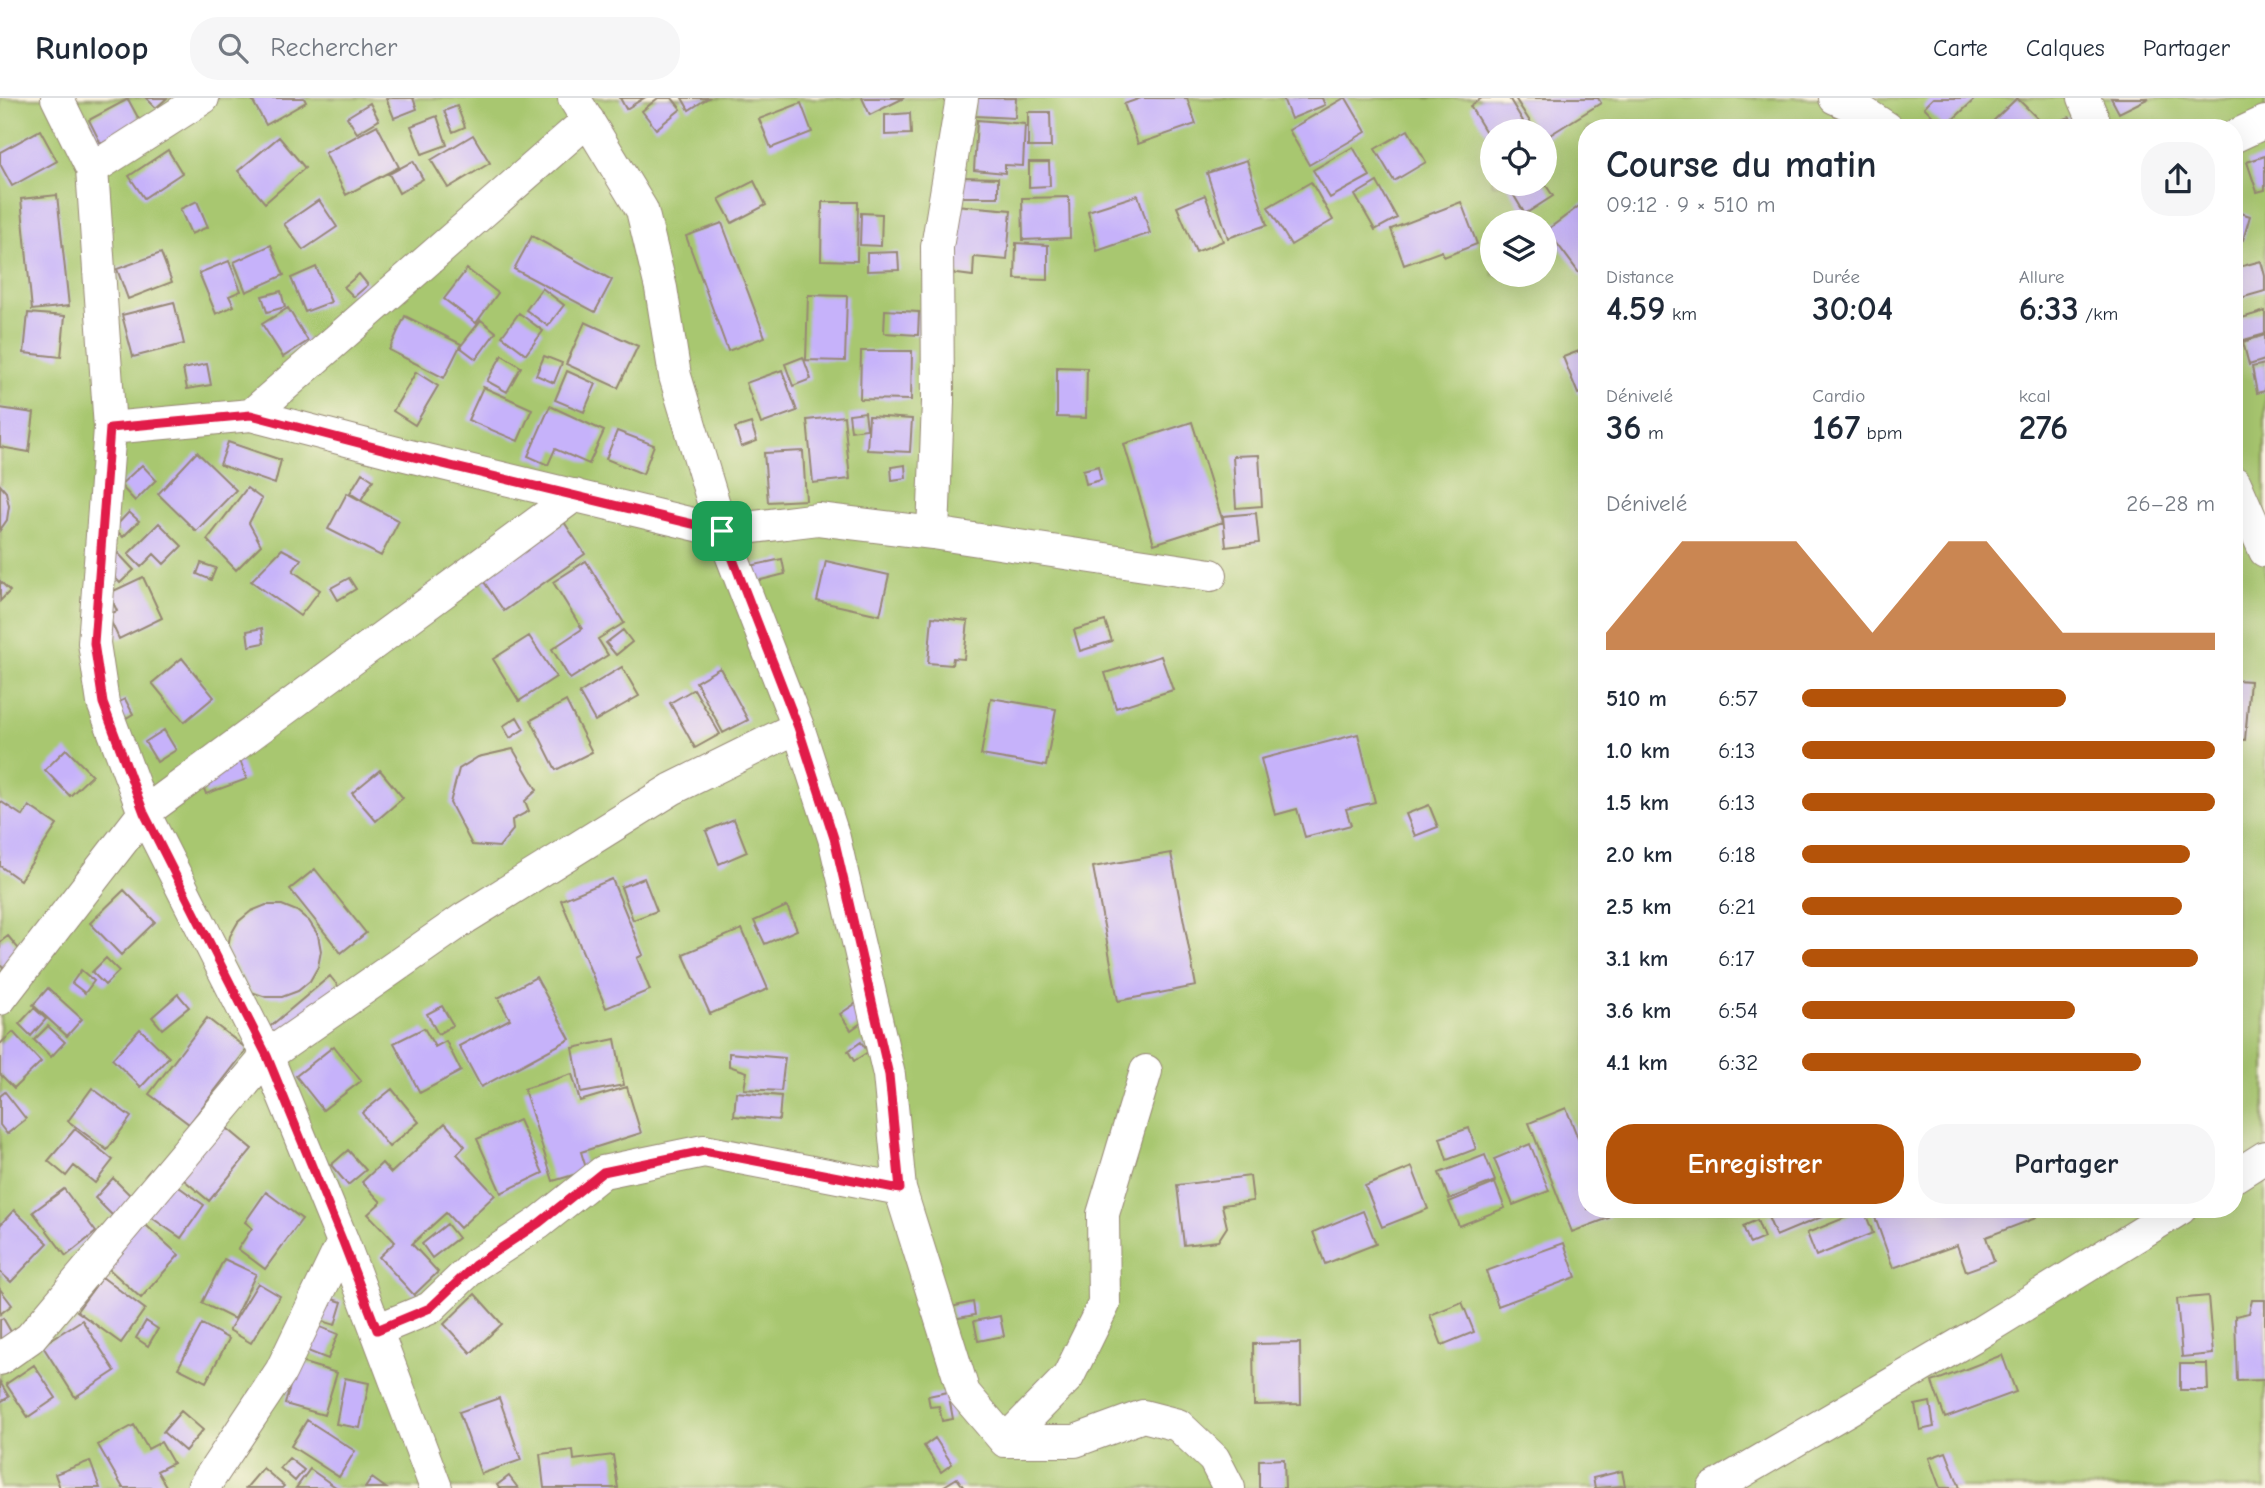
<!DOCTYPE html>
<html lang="fr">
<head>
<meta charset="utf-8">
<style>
  :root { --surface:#fff; --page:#f6f6f7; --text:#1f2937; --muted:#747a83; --line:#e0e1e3; --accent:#b45309 }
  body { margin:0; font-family:"Comic Neue",sans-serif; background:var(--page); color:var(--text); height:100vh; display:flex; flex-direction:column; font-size:26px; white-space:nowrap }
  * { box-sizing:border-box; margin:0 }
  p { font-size:23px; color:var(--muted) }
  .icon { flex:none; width:38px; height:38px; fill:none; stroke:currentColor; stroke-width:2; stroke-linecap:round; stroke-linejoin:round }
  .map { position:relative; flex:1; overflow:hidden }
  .details { position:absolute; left:1578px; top:21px; width:665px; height:1099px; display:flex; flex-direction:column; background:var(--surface); border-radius:28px; box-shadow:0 7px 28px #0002 }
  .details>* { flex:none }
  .fabs { position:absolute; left:1480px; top:21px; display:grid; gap:14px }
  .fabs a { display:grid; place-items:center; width:77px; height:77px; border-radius:50%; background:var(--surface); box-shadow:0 7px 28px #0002; font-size:35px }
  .pin { position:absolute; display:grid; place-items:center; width:60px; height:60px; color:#fff; margin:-30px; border-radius:14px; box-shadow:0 4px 10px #0006 }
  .round { display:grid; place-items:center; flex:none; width:74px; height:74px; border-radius:28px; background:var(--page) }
  .overview { display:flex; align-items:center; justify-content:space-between; height:119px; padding:0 28px }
  h1 { font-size:38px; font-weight:800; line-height:52px }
  .metrics { display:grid; grid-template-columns:repeat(3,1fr); gap:10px; height:119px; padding:7px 28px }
  .metrics div { display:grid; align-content:center }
  .metrics b { font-size:35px; font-weight:800 }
  .metrics small { font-size:19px; font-weight:400 }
  .metrics p { font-size:19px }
  .chart { height:196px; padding:14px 28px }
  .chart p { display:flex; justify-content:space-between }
  .chart svg { width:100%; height:126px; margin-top:7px; fill:var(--accent); opacity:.7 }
  .action { display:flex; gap:14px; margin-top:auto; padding:14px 28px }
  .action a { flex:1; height:80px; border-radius:28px; background:var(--accent); color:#fff; font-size:28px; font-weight:800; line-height:80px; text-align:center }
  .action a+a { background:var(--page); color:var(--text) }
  ul { padding:0 28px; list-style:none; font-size:23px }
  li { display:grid; grid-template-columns:112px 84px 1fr; align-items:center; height:52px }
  li i { height:18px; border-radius:9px; background:var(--accent) }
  header { display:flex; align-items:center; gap:42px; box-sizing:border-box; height:98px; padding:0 35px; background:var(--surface); border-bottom:2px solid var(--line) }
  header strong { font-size:33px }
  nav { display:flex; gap:38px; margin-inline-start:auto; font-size:24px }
  .search { width:490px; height:63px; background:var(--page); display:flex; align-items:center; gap:18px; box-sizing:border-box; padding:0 24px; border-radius:28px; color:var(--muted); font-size:26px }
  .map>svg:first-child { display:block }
</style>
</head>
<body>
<header>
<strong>Runloop</strong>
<div class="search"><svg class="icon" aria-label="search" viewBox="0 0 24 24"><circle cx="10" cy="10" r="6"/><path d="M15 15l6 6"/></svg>Rechercher</div>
<nav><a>Carte</a><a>Calques</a><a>Partager</a></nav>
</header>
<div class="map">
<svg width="2265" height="1390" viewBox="0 0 2265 1390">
  <rect width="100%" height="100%" fill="#fcf5e5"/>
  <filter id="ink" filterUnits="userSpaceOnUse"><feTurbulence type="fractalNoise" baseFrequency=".0143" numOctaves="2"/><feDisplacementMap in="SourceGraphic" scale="14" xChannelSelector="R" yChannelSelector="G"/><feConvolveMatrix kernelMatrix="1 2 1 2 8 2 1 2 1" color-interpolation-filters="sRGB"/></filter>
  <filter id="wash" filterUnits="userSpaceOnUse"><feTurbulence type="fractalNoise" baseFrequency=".00686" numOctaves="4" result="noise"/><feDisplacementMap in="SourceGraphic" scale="28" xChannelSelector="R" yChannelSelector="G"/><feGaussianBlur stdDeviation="1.57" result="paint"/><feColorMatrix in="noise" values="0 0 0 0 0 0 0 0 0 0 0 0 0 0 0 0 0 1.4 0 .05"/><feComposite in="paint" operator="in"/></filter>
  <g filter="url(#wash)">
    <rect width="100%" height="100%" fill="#f1e7cb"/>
    <path fill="#a8c76f" stroke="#727846" stroke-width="2" fill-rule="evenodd" d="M0 0H2265V1390H0ZM1587 30H2235V1111H1587ZM1493 33H1545V86H1493ZM1493 124H1545V177H1493Z"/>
    <g id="blocks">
      <path fill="#c6b2fa" d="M146 0H167L156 10Z
        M251 0H304L306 4 266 27Z
        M386 0H413L417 11 394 20Z
        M620 0H644L626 11Z
        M658 0H672L681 11 656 31 642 13Z
        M682 0H708L689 12Z
        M862 0H904L870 17Z
        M976 0H1016L1015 20 975 18Z
        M1141 0H1187L1196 26 1138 46 1124 6Z
        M1283 0H1322L1325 7 1291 21Z
        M1344 0H1346L1366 34 1309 67 1289 32Z
        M1482 0H1509L1523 23 1507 33H1493V46L1470 8Z
        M1515 0H1598L1601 5 1545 40V33H1536Z
        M1933 0H1976L1944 30 1924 9Z
        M2017 0 2038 21 2029 30H1986Z
        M2111 0H2149L2119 15Z
        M128 1 141 25 101 46 89 22Z
        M370 5 379 22 357 35 347 19Z
        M801 5 812 34 771 50 759 21Z
        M457 8 465 29 453 34 444 13Z
        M1028 14H1050L1051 49H1028Z
        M910 15 911 36 885 37V17Z
        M437 18 447 47 422 56 411 28Z
        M2070 19 2074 30H2045V28Z
        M977 22 1025 26 1023 68 1005 67V75L974 72Z
        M377 27 399 69 346 97 325 55Z
        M40 32 57 63 12 88 0 66V54Z
        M1408 32 1426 64 1394 83 1375 51Z
        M473 37 490 65 448 90 431 62Z
        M279 39 305 70 265 105 238 73Z
        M1353 49 1370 78 1330 100 1313 72Z
        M168 52 182 75 144 100 129 78Z
        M2265 58V92L2257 94 2247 64Z
        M1247 62 1267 127 1228 140 1207 75Z
        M413 63 423 81 399 95 389 76Z
        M1029 64H1049L1050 88 1029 89Z
        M961 79 998 80V99H961Z
        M754 83 766 107 732 125 719 101Z
        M1311 84 1333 122 1291 147 1268 109Z
        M1377 84 1397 120 1375 132 1355 97Z
        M1507 86H1545L1553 98 1525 116Z
        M57 97 69 208 32 212 21 101Z
        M1138 97 1150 135 1097 153 1088 113Z
        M1205 97 1223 143 1196 154 1177 109Z
        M1069 99 1070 140 1023 142 1022 100Z
        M319 102 337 129 303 152 284 126Z
        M1587 102V182L1585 183 1547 132Z
        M197 103 208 129 191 136 180 111Z
        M822 104H858L857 163 821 162Z
        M1461 104 1477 146 1444 159 1442 153 1404 167 1391 131Z
        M955 107 1011 112 1007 162 974 159 973 178 949 175Z
        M2235 113 2250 118 2243 142 2235 139Z
        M861 115 882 116 881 148 860 147Z
        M722 125 765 239 728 253 686 138Z
        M532 138 612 182 595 214 514 171Z
        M1016 145 1048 147V182L1015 181Z
        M271 147 284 177 246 194 234 164Z
        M898 154 899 172 867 173V155Z
        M161 155 172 184 128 201 117 171Z
        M229 163 241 193 229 198 234 208 216 216 199 175Z
        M2261 163 2265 178V193L2237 201 2235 193V170Z
        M316 169 331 204 305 214 291 180Z
        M467 171 498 195 476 225 444 201Z
        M359 176 368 187 354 199 344 189Z
        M542 190 564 207 548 228 526 212Z
        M281 193 285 209 267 214 262 198Z
        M808 197 847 198 845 263 806 262Z
        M174 204 184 246 133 259 122 217Z
        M288 210 308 243 283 259 262 226Z
        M885 212 919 214 918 237 884 235Z
        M2265 213V236L2237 244 2235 222Z
        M28 215 65 218 61 259 24 255Z
        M519 215 543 233 526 256 502 238Z
        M405 218 461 246 444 280 389 252Z
        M481 222 496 234 476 261 460 249Z
        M585 224 638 248 618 290 566 266Z
        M2265 237V262L2249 267 2243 244Z
        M1587 250V293L1578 296 1563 259Z
        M861 253H912L911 302 860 301Z
        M502 257 521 269 507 294 487 283Z
        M544 258 562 265 554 285 536 277Z
        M803 259 811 281 793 288 785 266Z
        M207 266 211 287 187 291 183 271Z
        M2265 266V293L2257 295 2252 269Z
        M1057 269 1087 270 1086 320 1057 319Z
        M782 272 797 313 761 326 746 285Z
        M567 273 596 286 584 314 555 302Z
        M416 274 438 288 415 327 393 313Z
        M483 289 532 311 518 343 468 322Z
        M550 308 604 333 589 366 555 351 548 367 528 358Z
        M0 310 34 315 29 354 0 349Z
        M865 314 867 331 851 333 849 316Z
        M844 318 850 381 813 385 807 322Z
        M869 318 912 321 910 354 867 352Z
        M1192 324 1223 424 1154 446 1124 346Z
        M751 325 757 343 741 349 735 330Z
        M617 333 654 347 643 376 606 361Z
        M228 344 281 362 275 386 220 367Z
        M803 353 806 402 768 404 764 355Z
        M197 354 236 392 196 433 158 396Z
        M1259 357 1262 408 1236 410 1233 358Z
        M142 367 156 382 135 403 120 387Z
        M905 367 906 380 892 382 891 369Z
        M1098 368 1101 382 1086 386 1083 372Z
        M362 375 373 382 361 402 350 395Z
        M0 387 6 394 9 408 7 422 0 432Z
        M247 390 262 401 249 425 261 447 236 472 207 442Z
        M347 395 399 423 381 458 328 431Z
        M129 414 139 423 123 439 114 430Z
        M1256 415 1259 445 1226 449 1223 418Z
        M564 424 585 456 504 513 482 481Z
        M159 425 182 448 164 466 154 456 141 469 128 456Z
        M282 451 301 461 293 473 320 492 300 518 251 483Z
        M118 455 134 472 120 485 104 468Z
        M782 461 785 476 753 484 750 468Z
        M586 463 624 525 598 541 608 557 570 581 552 551 582 531 553 484Z
        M826 463 889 477 880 517 817 503Z
        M201 465 216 470 211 482 197 476Z
        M143 479 162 520 119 541 108 517 117 513 109 495Z
        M349 480 356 491 338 502 331 490Z
        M0 483 10 493 0 503Z
        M932 519 968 523 964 561 953 560 952 567 928 565Z
        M1105 523 1112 543 1080 553 1074 532Z
        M262 530 264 545 249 548 247 533Z
        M623 532 632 544 616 557 606 545Z
        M529 538 556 579 519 603 493 561Z
        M1161 558 1173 592 1116 610 1105 575Z
        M182 560 214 599 184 624 152 585Z
        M622 569 639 598 595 623 579 595Z
        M720 570 748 622 723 635 696 584Z
        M2235 582 2250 583 2245 642 2235 641Z
        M694 591 720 636 695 650 670 605Z
        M991 600 1056 611 1046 668 981 657Z
        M125 601 133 616 123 622 115 606Z
        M566 603 592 654 556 672 531 622Z
        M517 619 524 631 510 640 503 628Z
        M164 632 176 652 157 664 145 644Z
        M1358 636 1375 704 1346 711 1351 727 1305 739 1297 711 1275 717 1261 661Z
        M66 651 92 677 70 698 45 672Z
        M513 651 537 692 525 703 529 713 512 722 513 732 499 749 472 747 450 705 459 671 478 659Z
        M237 654 247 681 206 696 196 669Z
        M380 672 403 700 376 723 352 695Z
        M0 703 23 718 29 708 57 727 20 782 0 768Z
        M1429 707 1438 729 1415 738 1406 716Z
        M734 721 747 754 719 766 706 733Z
        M1171 755 1196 888 1118 903 1093 769Z
        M315 771 366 835 341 855 290 791Z
        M644 780 657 813 633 822 621 789Z
        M612 781 643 857 637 860 650 892 606 910 561 802Z
        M124 792 155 824 121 857 90 825Z
        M266 807H282L297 813 309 823 318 837 321 853 318 869 310 883 298 893 282 899H266L251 894 227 854 230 838 238 824 251 813Z
        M787 808 797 832 765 846 754 823Z
        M742 831 768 891 710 916 683 856Z
        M8 838 23 856 4 871 0 867V844Z
        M106 860 119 873 105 887 92 874Z
        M81 872 94 883 85 895 72 885Z
        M330 878 346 898 283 950 267 931Z
        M536 879 570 941 481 989 459 948 510 921 498 900Z
        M48 890 82 921 67 938 33 907Z
        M178 896 189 909 162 931 152 919Z
        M858 904 868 920 851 932 840 916Z
        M442 908 453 927 438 936 427 916Z
        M34 910 46 921 31 938 19 926Z
        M207 920 247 951 189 1026 149 996Z
        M48 928 65 944 51 959 34 942Z
        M424 930 435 949 446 943 461 973 420 995 394 945Z
        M140 931 169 959 141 989 112 961Z
        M13 934 41 964 14 990 0 976V946Z
        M615 941 624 987 581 995 573 950Z
        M861 944 868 954 854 963 848 953Z
        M334 948 361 983 323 1012 296 978Z
        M729 955 785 960 781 993 744 991 747 974 729 968Z
        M572 976 580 1003 627 989 641 1035 581 1054 587 1073 553 1083 524 991Z
        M92 990 131 1019 107 1052 68 1023Z
        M392 991 419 1024 389 1049 362 1015Z
        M5 994 26 1021 7 1036 0 1027V998Z
        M736 994 781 998 779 1022 734 1018Z
        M1566 1010 1587 1063V1111H1606L1609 1120 1572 1134 1529 1025Z
        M216 1021 252 1051 209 1103 172 1072Z
        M519 1022 543 1075 501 1095 477 1041Z
        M445 1025 465 1048 457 1056 495 1097 460 1130 446 1115 412 1146 438 1174 414 1197 379 1159 395 1144 368 1116 381 1104 362 1084 382 1065 391 1075Z
        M1469 1030 1476 1051 1447 1062 1440 1040Z
        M75 1031 113 1062 95 1085 74 1068 66 1078 48 1063Z
        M1530 1046 1549 1093 1513 1107 1494 1061Z
        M348 1052 366 1072 348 1087 331 1067Z
        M1485 1057 1495 1083 1449 1101 1439 1075Z
        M1412 1069 1428 1111 1382 1129 1365 1088Z
        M1250 1078 1253 1103 1222 1107 1227 1129 1218 1143 1184 1147 1177 1087Z
        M165 1079 204 1107 181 1140 142 1113Z
        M113 1080 135 1102 116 1121 95 1100Z
        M1495 1085 1505 1110 1459 1128 1449 1104Z
        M64 1091 96 1134 66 1158 33 1114Z
        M266 1094 302 1121 265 1171 238 1151 252 1130 245 1124Z
        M1787 1111H1841L1776 1138 1768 1119Z
        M1872 1111H2033L2036 1120 1986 1139 1994 1163 1966 1173 1957 1147 1893 1170Z
        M14 1112 48 1145 11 1184 0 1174V1127Z
        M1864 1112 1873 1135 1816 1158 1807 1135Z
        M1363 1113 1376 1146 1325 1166 1313 1134Z
        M137 1119 179 1157 141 1200 99 1162Z
        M1757 1122 1764 1140 1750 1146 1743 1128Z
        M447 1126 458 1140 432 1160 422 1146Z
        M1564 1145 1576 1179 1498 1208 1486 1173Z
        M224 1161 256 1176 234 1221 202 1205Z
        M102 1179 145 1211 121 1245 77 1213Z
        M258 1185 280 1198 251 1245 229 1232Z
        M0 1191 12 1207 0 1216Z
        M475 1196 502 1226 471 1255 444 1226Z
        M322 1198 342 1204 335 1227 315 1221Z
        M2208 1198 2213 1256 2182 1259 2177 1201Z
        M2252 1202H2265V1282L2237 1283 2235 1218 2249 1215Z
        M973 1204 975 1217 953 1221 951 1209Z
        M1462 1204 1474 1234 1442 1247 1430 1217Z
        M1000 1218 1004 1238 978 1243 974 1223Z
        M3 1220 14 1239 0 1248V1222Z
        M82 1222 115 1273 75 1299 42 1247Z
        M146 1223 158 1231 148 1248 136 1240Z
        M202 1226 229 1241 206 1284 178 1270Z
        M315 1227 338 1236 328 1261 305 1252Z
        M1300 1245 1301 1306 1254 1307 1253 1246Z
        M2002 1257 2016 1294 1945 1320 1932 1284Z
        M297 1263 337 1275 324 1317 285 1306Z
        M2180 1266H2207L2208 1292H2180Z
        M34 1267 56 1300 28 1319 6 1286Z
        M345 1280 369 1285 360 1330 336 1326Z
        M0 1284 9 1299 0 1304Z
        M948 1294 953 1321 942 1323 939 1308 930 1309 928 1298Z
        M499 1300 521 1362 481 1376 459 1314Z
        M1930 1304 1934 1329 1920 1332 1915 1307Z
        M181 1313 203 1332 185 1353 163 1334Z
        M307 1322 355 1353 339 1379 291 1348Z
        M134 1327 148 1351 161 1344 173 1365 157 1373 166 1388 163 1390H123L98 1347Z
        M935 1340 952 1366 941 1374 924 1348Z
        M573 1352 574 1362 613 1357 618 1390H544L540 1356Z
        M1946 1354 1960 1390H1940L1929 1360Z
        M289 1360 304 1372 295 1383 280 1370Z
        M1284 1361 1285 1390H1259V1362Z
        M90 1363 100 1390H60L55 1376Z
        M263 1370 284 1388 282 1390H246Z
        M310 1371 337 1390H296Z
        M1622 1373 1625 1388 1595 1390 1593 1380Z
        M509 1378 518 1390H499L497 1387Z
        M372 1380 386 1390H365Z
        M957 1380 964 1390H941Z"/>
    </g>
  </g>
  <g filter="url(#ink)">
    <use href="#blocks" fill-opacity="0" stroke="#968874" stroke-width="2"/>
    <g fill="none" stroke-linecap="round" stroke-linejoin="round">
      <g stroke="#968874" stroke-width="34">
        <path id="minor" d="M57 0 92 71 110 330 94 545 103 605 144 715 267 958 343 1144 436 1390
          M574 0 642 112 661 190 675 278 722 433 798 629 834 740 889 977 900 1091 964 1295 1005 1343H1075L1143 1318 1178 1327 1214 1361 1229 1390
          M1835 0 1855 9 1887 30
          M2084 0 2097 30
          M2235 38 2265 24
          M92 71 203 0
          M251 317 588 22
          M110 330 251 317 397 355 722 433 818 421 933 435 938 304 937 149 962 0
          M2235 385 2265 453
          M933 435 1211 477
          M0 901 144 715 575 397
          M2235 1078 2265 1059
          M377 1232 430 1210 475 1167 539 1125 603 1074 704 1053 900 1091
          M0 1261 30 1240 267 958 465 820 672 691 798 629
          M1005 1343 1068 1279 1104 1206 1103 1116 1146 973
          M203 1390 281 1273 343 1144
          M1714 1390 1979 1235 2180 1111"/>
      </g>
      <use href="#minor" stroke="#fff" stroke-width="32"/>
    </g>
  </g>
  <g fill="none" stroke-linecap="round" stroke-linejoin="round" filter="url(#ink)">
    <g stroke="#fff" stroke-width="14">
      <path id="route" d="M251 317 397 355 722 433 798 629 834 740 889 977 900 1091 704 1053 603 1074 539 1125 475 1167 430 1210 377 1232 343 1144 267 958 144 715 103 605 94 545 110 330Z"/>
    </g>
    <use href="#route" stroke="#e11d48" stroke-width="9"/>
  </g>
</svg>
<div class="fabs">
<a><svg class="icon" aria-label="locate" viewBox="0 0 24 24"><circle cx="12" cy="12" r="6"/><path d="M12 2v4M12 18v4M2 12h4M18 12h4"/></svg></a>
<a><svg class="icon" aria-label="layers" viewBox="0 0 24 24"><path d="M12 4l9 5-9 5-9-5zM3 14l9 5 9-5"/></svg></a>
</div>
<div class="pin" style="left:722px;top:433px;background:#1e9e55"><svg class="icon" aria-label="arrive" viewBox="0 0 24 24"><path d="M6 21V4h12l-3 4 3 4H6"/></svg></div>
<section class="details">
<div class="overview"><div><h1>Course du matin</h1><p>09:12 · 9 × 510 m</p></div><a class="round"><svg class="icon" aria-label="share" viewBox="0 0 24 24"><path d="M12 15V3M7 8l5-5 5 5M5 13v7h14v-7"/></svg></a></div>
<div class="metrics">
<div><p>Distance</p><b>4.59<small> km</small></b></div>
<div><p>Durée</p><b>30:04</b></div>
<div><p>Allure</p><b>6:33<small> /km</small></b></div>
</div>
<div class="metrics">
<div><p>Dénivelé</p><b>36<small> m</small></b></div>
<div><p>Cardio</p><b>167<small> bpm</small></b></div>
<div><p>kcal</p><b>276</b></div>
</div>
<div class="chart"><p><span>Dénivelé</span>26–28 m</p>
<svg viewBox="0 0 160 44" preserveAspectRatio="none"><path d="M0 44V38L10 22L20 6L30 6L40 6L50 6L60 22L70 38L80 22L90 6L100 6L110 22L120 38L130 38L140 38L150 38L160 38V44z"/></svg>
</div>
<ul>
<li><b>510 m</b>6:57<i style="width:64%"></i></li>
<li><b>1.0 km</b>6:13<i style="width:100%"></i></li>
<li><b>1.5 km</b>6:13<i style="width:100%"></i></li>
<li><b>2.0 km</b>6:18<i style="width:94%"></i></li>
<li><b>2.5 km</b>6:21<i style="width:92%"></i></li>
<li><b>3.1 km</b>6:17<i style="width:96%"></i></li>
<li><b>3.6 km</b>6:54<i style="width:66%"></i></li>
<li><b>4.1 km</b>6:32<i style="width:82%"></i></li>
</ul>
<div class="action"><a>Enregistrer</a><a>Partager</a></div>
</section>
</div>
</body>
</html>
